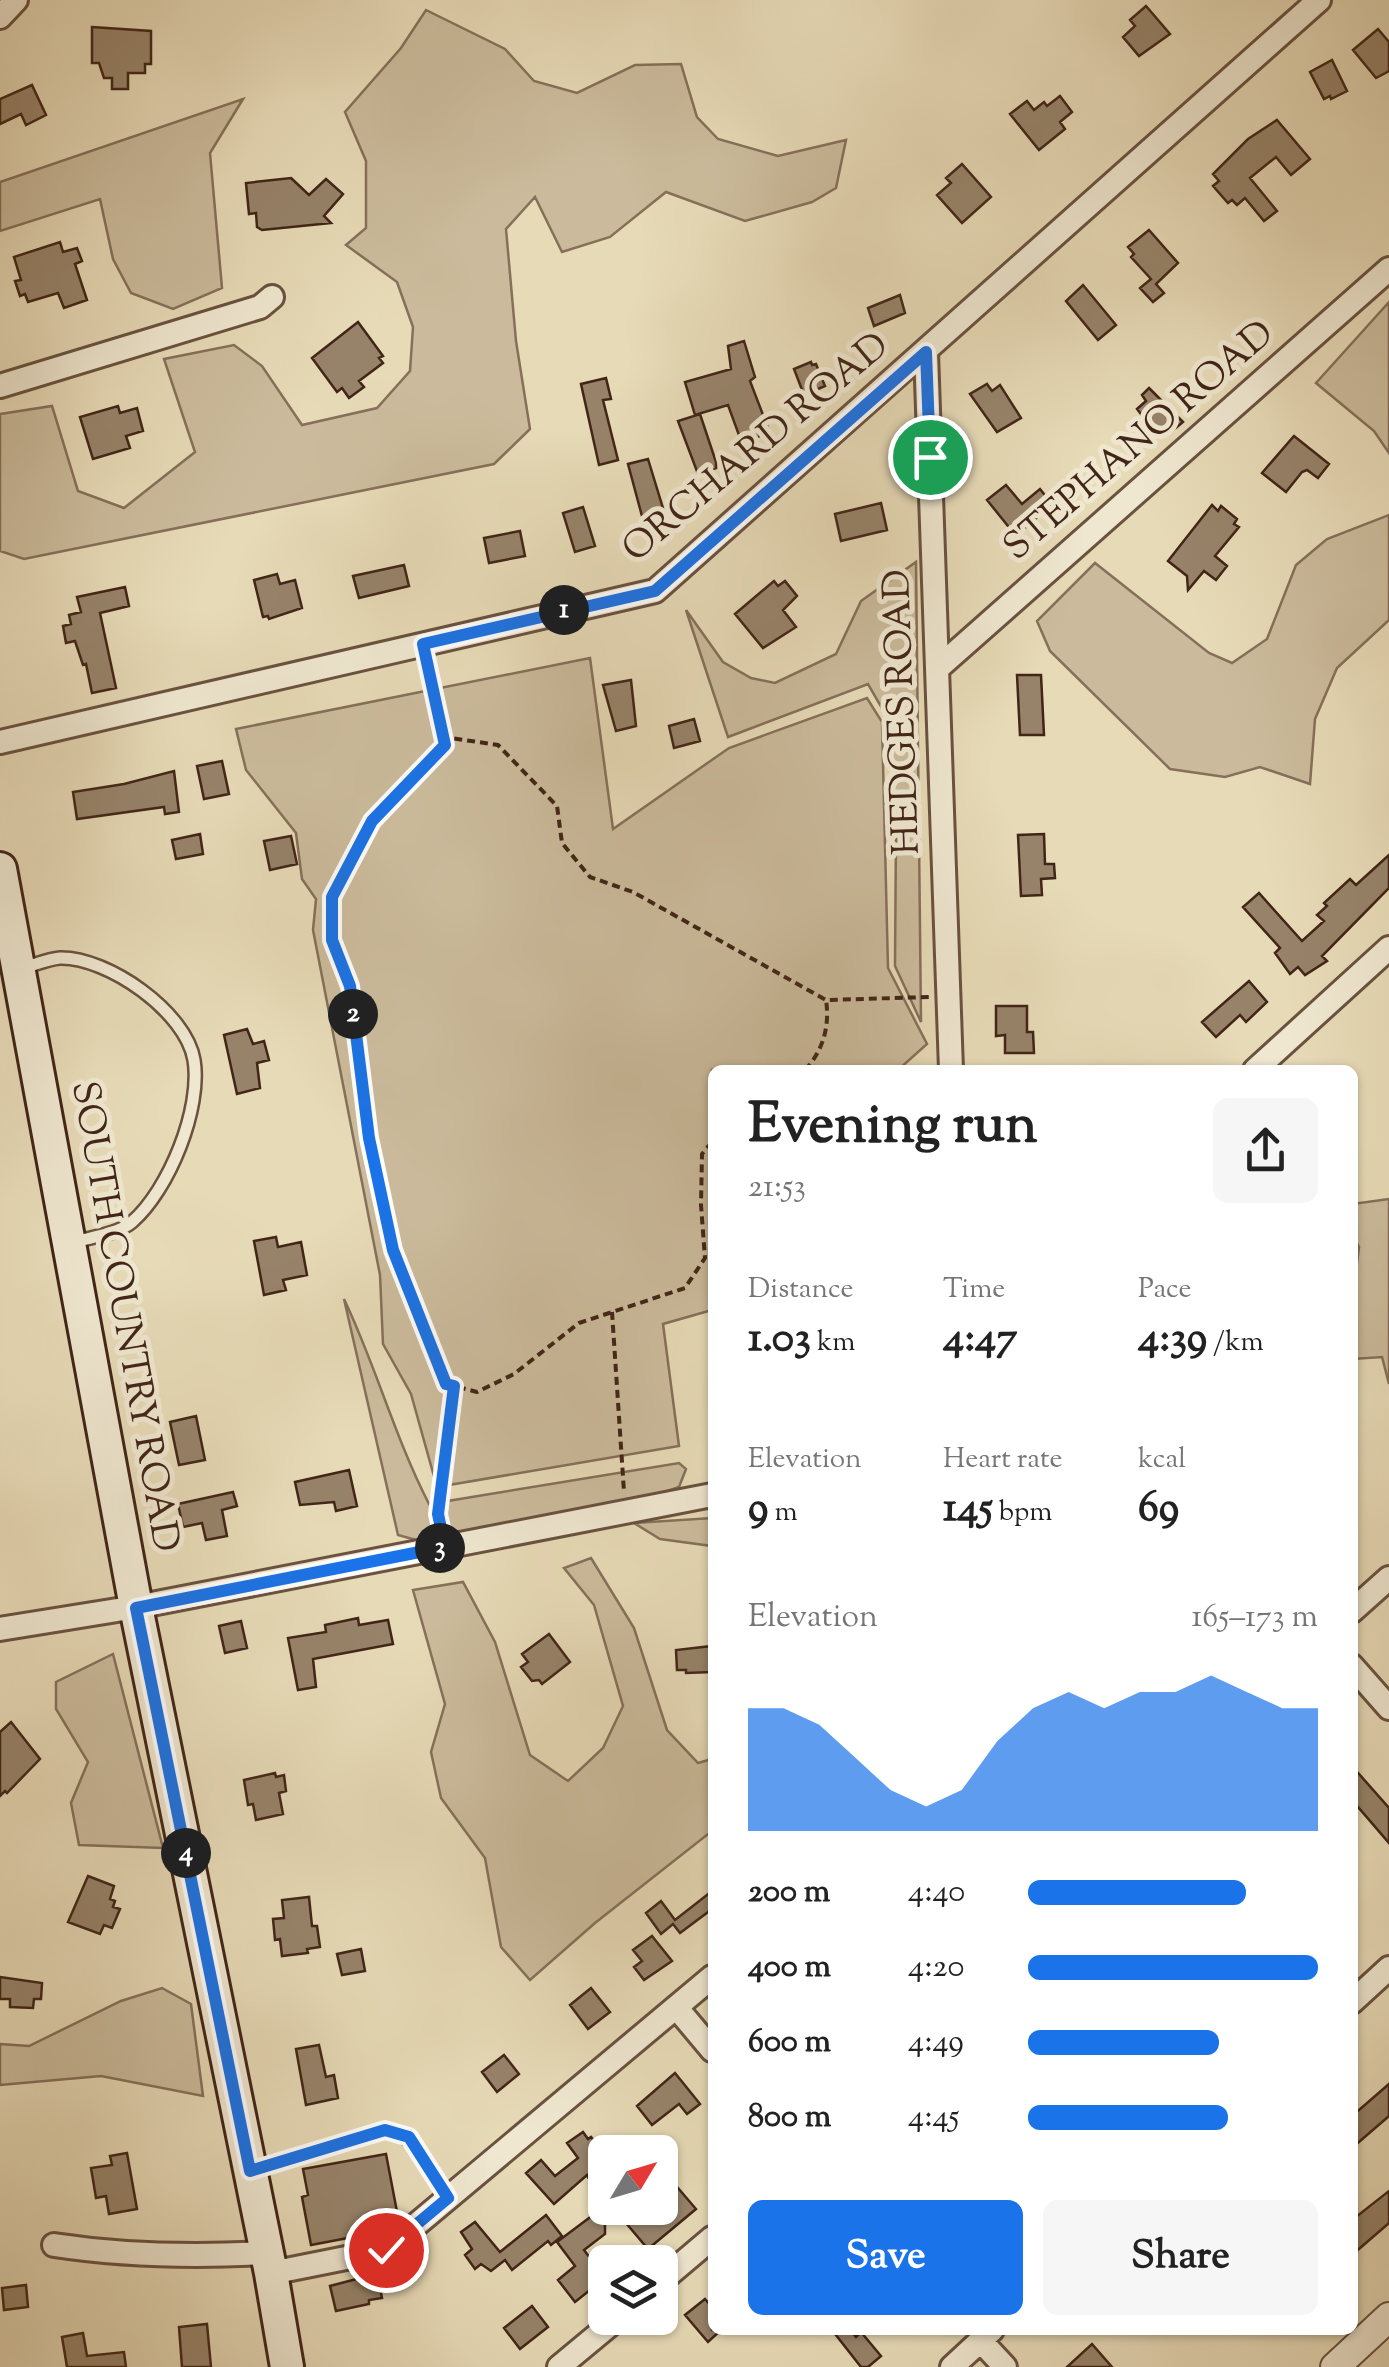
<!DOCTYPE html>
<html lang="en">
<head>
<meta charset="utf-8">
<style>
  :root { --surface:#fff; --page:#f6f6f6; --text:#222; --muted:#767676; --accent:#1a73e8 }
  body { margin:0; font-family:"Sorts Mill Goudy",serif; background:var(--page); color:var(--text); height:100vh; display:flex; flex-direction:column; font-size:38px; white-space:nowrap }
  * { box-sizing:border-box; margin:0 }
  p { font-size:32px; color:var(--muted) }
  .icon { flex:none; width:55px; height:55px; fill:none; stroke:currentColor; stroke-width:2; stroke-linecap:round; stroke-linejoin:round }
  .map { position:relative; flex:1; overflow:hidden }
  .sheet { position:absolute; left:708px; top:1065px; width:650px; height:1270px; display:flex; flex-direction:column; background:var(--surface); border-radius:15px; box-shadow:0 2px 8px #0004 }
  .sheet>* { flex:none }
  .needle { width:65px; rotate:52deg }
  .buttons { position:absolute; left:588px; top:2135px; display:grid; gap:20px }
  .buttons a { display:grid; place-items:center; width:90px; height:90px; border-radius:15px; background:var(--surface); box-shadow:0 2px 8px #0004; font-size:50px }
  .pin { position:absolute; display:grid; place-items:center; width:85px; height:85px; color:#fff; margin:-42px; border:5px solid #fff; border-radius:50%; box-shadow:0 2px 10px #0007 }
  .km { position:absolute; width:50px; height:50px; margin:-25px; border-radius:50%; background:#222; color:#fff; font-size:28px; line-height:50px; text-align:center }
  .round { display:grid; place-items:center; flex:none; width:105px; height:105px; border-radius:15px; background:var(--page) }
  .summary { display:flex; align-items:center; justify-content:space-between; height:170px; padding:0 40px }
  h1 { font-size:55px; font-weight:700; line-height:75px }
  .metrics { display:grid; grid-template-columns:repeat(3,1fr); gap:15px; height:170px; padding:10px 40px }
  .metrics div { display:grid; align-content:center }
  .metrics b { font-size:42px; font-weight:700 }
  .metrics small { font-size:28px; font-weight:400 }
  .metrics p { font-size:28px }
  .chart { height:280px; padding:20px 40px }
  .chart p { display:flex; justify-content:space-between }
  .chart svg { width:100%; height:180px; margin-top:10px; fill:var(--accent); opacity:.7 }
  .primary-button { display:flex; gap:20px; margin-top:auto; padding:20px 40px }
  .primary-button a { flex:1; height:115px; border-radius:15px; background:var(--accent); color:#fff; font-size:40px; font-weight:700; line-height:115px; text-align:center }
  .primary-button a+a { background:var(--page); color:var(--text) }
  ul { padding:0 40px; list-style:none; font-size:32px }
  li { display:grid; grid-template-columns:160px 120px 1fr; align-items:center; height:75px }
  li i { height:25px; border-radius:12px; background:var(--accent) }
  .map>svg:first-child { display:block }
</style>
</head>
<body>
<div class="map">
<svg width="1389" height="2367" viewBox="0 0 1389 2367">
  <rect width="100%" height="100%" fill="#e7dab7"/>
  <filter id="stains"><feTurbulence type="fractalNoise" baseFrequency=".002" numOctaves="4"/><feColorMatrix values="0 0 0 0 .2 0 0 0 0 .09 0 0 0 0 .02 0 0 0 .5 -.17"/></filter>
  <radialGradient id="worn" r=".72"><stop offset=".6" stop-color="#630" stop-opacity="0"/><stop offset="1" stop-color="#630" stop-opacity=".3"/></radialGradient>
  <path fill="#cbbb9c" stroke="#86705a" stroke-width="2.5" d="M426 10 505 49 534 81 577 93 635 65 681 64 697 117 718 139 778 156 846 140 836 188 812 202 745 221 666 192 610 237 562 252 535 197 506 229 516 341 530 429 494 464 24 559 0 551V414L52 406 78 491 124 508 195 452 164 359 234 345 262 366 302 425 377 408 410 371 413 327 397 282 346 245 366 228V161L345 112 401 48Z
    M243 99 210 153 222 288 173 309 131 293 113 259 100 199 0 231V182Z
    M1389 302V453L1374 431 1316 383Z
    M1389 515V620L1337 668 1315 719 1310 784 1260 767 1225 777 1170 769 1050 651 1037 621 1095 563 1209 653 1232 663 1267 639 1296 565 1327 539Z
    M916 562 921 1022 895 966 896 831 890 722 868 684 728 737 686 610 723 662 751 678 775 683 836 654 861 601Z
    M590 658 613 829 729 748 867 698 882 722 888 968 927 1044 898 1070H712V1310L663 1324 679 1446 437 1487 411 1394 383 1344 380 1275 313 930 316 899 302 879 296 833 246 770 236 729Z
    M1389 1199V1384L1382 1357 1353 1359V1294L1359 1247 1353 1236 1352 1204Z
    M344 1299C376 1366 395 1438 429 1504L679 1463 686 1469 679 1487 647 1498 416 1540 398 1535Z
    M712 1518V1546L660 1539 634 1523Z
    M591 1558 634 1628 667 1730 698 1763 712 1759V1831L595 1923 530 1980 501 1947 485 1858 441 1798 431 1752 445 1704 413 1590 463 1582 495 1642 530 1755 568 1781 603 1748 623 1706 594 1605 564 1568Z
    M113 1654 163 1848 79 1845 71 1803 88 1762 56 1709V1682Z
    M162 1988 191 2004 203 2096 101 2076 0 2085V2044L29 2046 121 2001Z"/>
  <path fill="#97836a" stroke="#412517" stroke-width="2.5" d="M1146 6 1170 34 1139 56 1123 37 1135 26 1130 20Z
    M92 27 151 31V64H145V73H128V89H112V78H104L99 63H92Z
    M1378 29 1389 42V71L1376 78 1353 50Z
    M1332 60 1347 91 1331 99 1330 96 1324 99 1310 72Z
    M32 85 46 115 26 125 21 114 0 124V99Z
    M1060 96 1072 112 1060 122 1065 129 1039 150 1010 114 1027 101 1034 110 1044 102 1047 106Z
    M1277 120 1310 159 1291 175 1276 157 1250 178 1277 211 1264 221 1245 198 1237 205 1232 200 1228 203 1213 186 1219 181 1213 174 1248 139Z
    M962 164 991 197 962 223 937 195 951 183 946 178Z
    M291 178 309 195 326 179 343 194 324 216 331 223 262 230 257 227 256 213 249 214 246 183Z
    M1149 230 1178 263 1156 284 1164 293 1153 302 1140 288 1151 279 1131 257 1134 254 1128 247Z
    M60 242 63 252 77 248 82 261 75 264 87 300 64 308 58 293 28 302 25 294 20 296 15 281 21 280 14 257Z
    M1083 285 1116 325 1098 340 1066 301Z
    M900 295 905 313 874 326 868 308Z
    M358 322 383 356 379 358 383 363 359 381 364 387 349 398 342 388 337 392 312 358Z
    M744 341 755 377 750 381 768 428 763 430 765 434 750 440 748 435 740 438 728 405 695 415 685 382 731 369 728 346Z
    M811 362 812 365 816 364 825 386 804 395 794 369Z
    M606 378 611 399 603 400 618 460 599 465 581 384Z
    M987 384 992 391 1000 385 1021 418 997 432 970 394Z
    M1149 388 1183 422 1171 432 1167 427 1157 435 1137 409 1146 401 1142 395Z
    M118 406 120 413 137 408 143 431 126 436 130 448 93 459 80 417Z
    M700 414 716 462V468L698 474 678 421Z
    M1294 436 1329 464 1318 478 1307 470 1302 472 1286 492 1262 473Z
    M648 459 666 518V526L646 531 628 464Z
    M1006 485 1022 504 1040 489 1052 504 1016 536 987 500Z
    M881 503 887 530 841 541 835 514Z
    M1212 505 1218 511 1221 506 1237 519 1234 524 1239 527 1215 556 1227 566 1216 580 1204 571 1188 590 1187 576 1168 561Z
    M583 507 595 546 575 552 563 513Z
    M520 531 525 556 489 563 484 538Z
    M404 565 409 586 359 598 353 576Z
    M277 574 280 584 295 580 302 608 269 619 268 616 263 617 254 580Z
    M774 581 778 586 785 581 797 596 783 610 796 627 763 648 735 614Z
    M125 587 129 606 100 613 116 688 92 693 86 664 83 665 75 641 66 643 63 626 71 624 69 615 81 612 77 597Z
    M1017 675H1041L1044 735H1020Z
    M631 680 636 726 616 731 603 685Z
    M694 719 700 741 674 748 669 726Z
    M222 761 229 794 204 799 197 766Z
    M174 771 179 812 165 814 164 807 77 819 73 792 124 784Z
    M200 834 203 854 176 859 172 840Z
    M1044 834 1045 864H1054L1055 878 1041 879 1042 895 1021 896 1018 835Z
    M291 836 297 864 270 870 264 841Z
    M1389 855V888L1322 956 1327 961 1305 975 1298 967 1290 974 1275 953 1280 948 1243 907 1259 893 1302 941 1324 921 1317 915 1327 906 1324 903 1350 879 1356 885Z
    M1249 981 1267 1002 1246 1022 1240 1015 1216 1037 1202 1022Z
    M996 1006H1027V1032H1033L1034 1053H1005V1035L996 1036Z
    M247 1029 253 1044 264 1041 269 1060 257 1063 260 1088 237 1094 224 1035Z
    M276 1237 278 1247 301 1242 307 1275 283 1280 286 1290 264 1295 254 1241Z
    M196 1416 205 1460 179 1465 170 1422Z
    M349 1470 357 1506 336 1511 334 1502 300 1505 295 1482Z
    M233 1492 237 1506 222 1510 227 1536 206 1540 202 1523 183 1527 178 1504Z
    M358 1618 359 1625 388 1620 393 1644 313 1659 316 1687 298 1690 288 1638 326 1632 325 1625Z
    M241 1621 247 1648 225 1653 219 1626Z
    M549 1634 570 1662 542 1684 539 1680 532 1681 521 1667 528 1662 522 1654Z
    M712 1646V1672L686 1673V1670H677L676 1650Z
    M11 1722 40 1759 7 1793 5 1791 0 1796V1732Z
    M1352 1766 1389 1808V1843L1352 1800Z
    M275 1773 276 1777 284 1775 286 1791 279 1793 283 1814 256 1820 253 1804 248 1805 244 1780Z
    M88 1876 114 1886 110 1899 115 1901 113 1907 120 1909 112 1928 104 1925 100 1934 68 1922Z
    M712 1891V1909L680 1933 673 1924 661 1934 646 1913 661 1901 675 1920Z
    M309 1897 312 1926H317L320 1947 307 1949 308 1953 282 1956 280 1939 275 1940 273 1919 284 1918 282 1900Z
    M652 1936 672 1961 644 1980 634 1967 642 1961 633 1950Z
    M361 1949 365 1971 342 1975 337 1954Z
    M0 1977 42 1983 41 1999H34L33 2008 10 2007V1999H0Z
    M591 1988 610 2012 588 2029 570 2005Z
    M319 2045 326 2077 334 2075 338 2098 306 2105 296 2049Z
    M504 2055 519 2074 497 2092 482 2072Z
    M675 2073 700 2104 687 2114 679 2104 652 2125 637 2106Z
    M1389 2084V2116L1352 2148V2116Z
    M583 2132 588 2139 591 2137 605 2155V2164L588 2177 587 2175 554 2204 526 2173 541 2160 555 2176 578 2158 567 2143Z
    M127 2153 137 2209 109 2214 106 2196 96 2198 91 2168 112 2165 110 2156Z
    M386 2154 398 2217 387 2219 389 2228 374 2233 367 2222 369 2234 311 2245 302 2197 308 2195 303 2169Z
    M678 2188 696 2209 648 2249 620 2216 630 2208H660V2203Z
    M1389 2191V2223L1352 2255V2220Z
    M605 2206V2234L584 2250 605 2278 575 2302 558 2280 575 2266 557 2242Z
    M546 2215 562 2236 551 2245 548 2241 512 2270 505 2260 491 2271 481 2264 475 2269 465 2255 472 2249 461 2232 475 2222 500 2252Z
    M364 2277 365 2282 378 2279 382 2298 369 2300V2304L336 2311 330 2286Z
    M26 2285 28 2307 4 2310 2 2288Z
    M705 2299 712 2307V2330L720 2331 708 2342 685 2315Z
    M532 2306 548 2327 520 2349 504 2328Z
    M207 2324 211 2367H182L179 2327Z
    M832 2330H850L856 2337 861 2332 881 2356 868 2367H861Z
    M83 2333 87 2356 124 2352 126 2367H67L62 2337Z
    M1092 2344 1112 2367H1067Z"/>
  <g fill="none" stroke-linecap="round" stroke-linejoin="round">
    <g stroke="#6a523f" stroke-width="16">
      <path id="service" d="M23 968C34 965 48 959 60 958 108 957 186 1012 194 1060 202 1108 169 1190 132 1222 118 1234 92 1237 74 1242
        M252 2170 385 2130C423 2138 428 2169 448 2198"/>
    </g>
    <g stroke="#6a523f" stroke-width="28">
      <path id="minor" d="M0 17 16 0
        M926 352 951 1070
        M0 386 260 307 272 297
        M938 668 1389 269
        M0 742 655 591 1319 0
        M1255 1070 1389 948
        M1352 1611 1389 1578
        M0 1629 136 1607 712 1495
        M1352 1666 1389 1708
        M1352 2002 1389 1968
        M676 2007 712 2050
        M54 2245C126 2256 195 2257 267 2253
        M271 2273 386 2250 712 1977
        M660 2282 712 2238
        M980 2340 1005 2367
        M559 2367 618 2318
        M952 2367 992 2330"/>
    </g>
    <g stroke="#6a523f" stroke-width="32">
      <path id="tertiary" d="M1335 2367 1389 2317"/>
    </g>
    <g stroke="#412517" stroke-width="38">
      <path id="secondary" d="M0 869 136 1607 271 2273 287 2367"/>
    </g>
    <path stroke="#412517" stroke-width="4" stroke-dasharray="8 5" stroke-linecap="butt" d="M427 661 445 745
      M805 1070C823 1051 830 1026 826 1000
      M712 1142 702 1154 701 1205 705 1258 685 1288 579 1323 514 1374 477 1392 446 1384 393 1250 369 1138 349 987 332 941V897L372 821 451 738 498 745 557 806 562 843 590 877 633 892 826 1000 929 997
      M612 1312 624 1492
      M441 1530 438 1514 454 1386"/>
    <use href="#service" stroke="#efe7d0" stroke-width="11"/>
    <use href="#minor" stroke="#efe7d0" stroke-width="22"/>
    <use href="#tertiary" stroke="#efe7d0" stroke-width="28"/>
    <use href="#secondary" stroke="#efe7d0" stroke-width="32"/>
  </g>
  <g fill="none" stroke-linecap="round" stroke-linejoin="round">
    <g stroke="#fff" stroke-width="20">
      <path id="route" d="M386 2250 448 2198 409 2137 385 2130 250 2171 136 1608 445 1547 438 1514 454 1386 446 1384 393 1250 369 1138 350 986 332 940V897L372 821 445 745 423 644 655 591 926 352 930 457"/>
    </g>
    <use href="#route" stroke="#1a73e8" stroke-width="12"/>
  </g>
  <g text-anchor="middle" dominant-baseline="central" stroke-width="10" stroke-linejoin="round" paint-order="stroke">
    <g font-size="38" fill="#412517" stroke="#efe7d0">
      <text transform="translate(1140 442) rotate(-41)">STEPHANO ROAD</text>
      <text transform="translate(757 449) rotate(-40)">ORCHARD ROAD</text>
      <text transform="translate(904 712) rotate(-92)">HEDGES ROAD</text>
      <text transform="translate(123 1317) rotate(80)">SOUTH COUNTRY ROAD</text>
    </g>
  </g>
  <rect width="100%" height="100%" filter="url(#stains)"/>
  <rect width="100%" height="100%" fill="url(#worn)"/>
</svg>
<div class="buttons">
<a><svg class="needle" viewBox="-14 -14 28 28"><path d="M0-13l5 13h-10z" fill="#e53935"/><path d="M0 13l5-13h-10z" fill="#767676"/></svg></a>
<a><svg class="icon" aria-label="layers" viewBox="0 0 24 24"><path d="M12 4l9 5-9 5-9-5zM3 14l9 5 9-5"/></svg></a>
</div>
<div class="pin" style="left:930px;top:457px;background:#1e9e55"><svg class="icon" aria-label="arrive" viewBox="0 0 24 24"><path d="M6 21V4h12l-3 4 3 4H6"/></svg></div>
<div class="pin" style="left:386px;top:2250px;background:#d93025"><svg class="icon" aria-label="check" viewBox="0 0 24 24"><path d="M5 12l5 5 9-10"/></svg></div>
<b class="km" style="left:564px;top:610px">1</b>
<b class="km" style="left:353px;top:1014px">2</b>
<b class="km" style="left:440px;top:1548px">3</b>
<b class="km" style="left:186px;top:1853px">4</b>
<section class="sheet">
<div class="summary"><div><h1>Evening run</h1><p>21:53</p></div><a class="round"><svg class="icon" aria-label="share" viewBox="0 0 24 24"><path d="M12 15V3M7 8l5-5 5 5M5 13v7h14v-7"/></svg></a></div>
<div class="metrics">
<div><p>Distance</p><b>1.03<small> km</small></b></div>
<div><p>Time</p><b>4:47</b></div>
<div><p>Pace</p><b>4:39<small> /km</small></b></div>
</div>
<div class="metrics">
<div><p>Elevation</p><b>9<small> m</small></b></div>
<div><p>Heart rate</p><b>145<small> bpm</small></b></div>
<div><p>kcal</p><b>69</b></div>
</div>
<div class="chart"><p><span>Elevation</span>165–173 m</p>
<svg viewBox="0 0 160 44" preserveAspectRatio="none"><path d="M0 44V14L10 14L20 18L30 26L40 34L50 38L60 34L70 22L80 14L90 10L100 14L110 10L120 10L130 6L140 10L150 14L160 14V44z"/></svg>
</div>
<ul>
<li><b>200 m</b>4:40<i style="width:75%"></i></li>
<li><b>400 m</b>4:20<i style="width:100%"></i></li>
<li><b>600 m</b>4:49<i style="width:66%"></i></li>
<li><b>800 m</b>4:45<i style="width:69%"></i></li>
</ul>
<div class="primary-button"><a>Save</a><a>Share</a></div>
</section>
</div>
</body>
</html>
